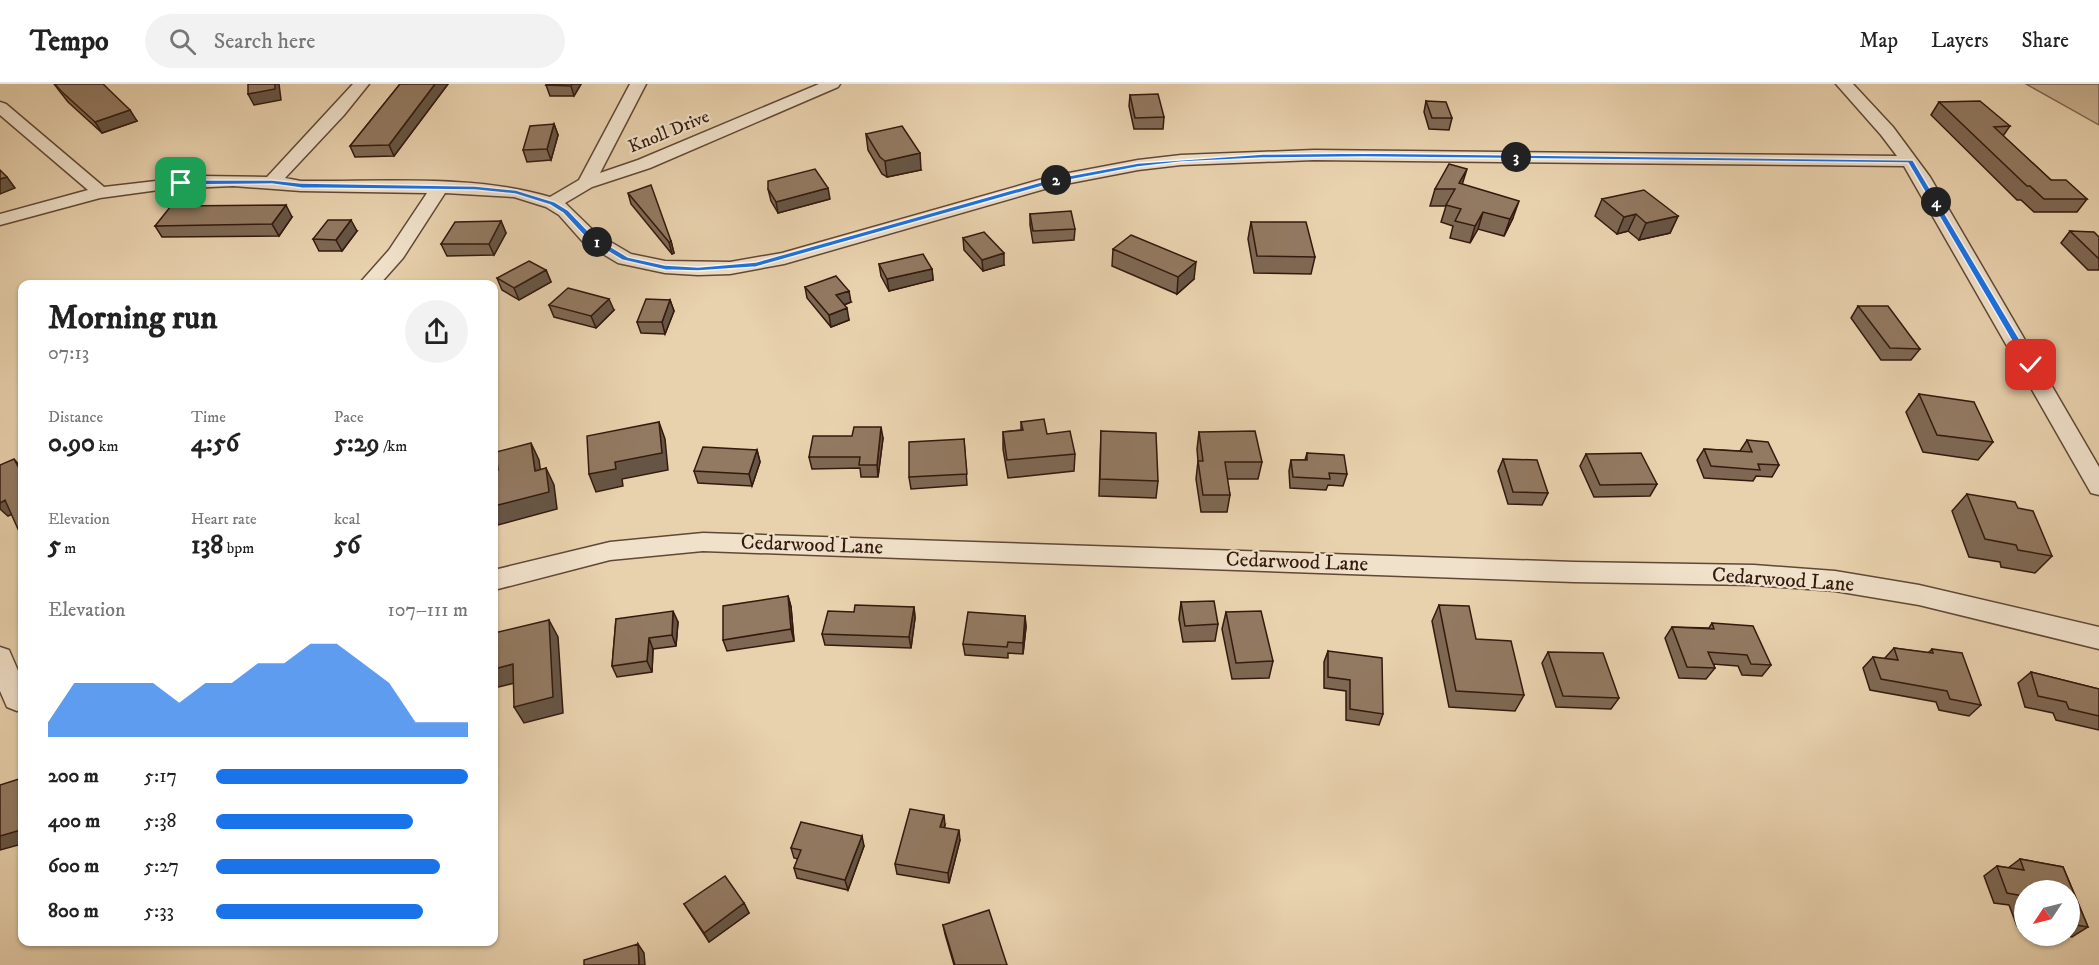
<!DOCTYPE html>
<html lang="en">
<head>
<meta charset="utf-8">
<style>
  :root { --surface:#fff; --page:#f2f2f2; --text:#222; --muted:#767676; --line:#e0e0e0; --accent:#1a73e8 }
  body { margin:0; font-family:"IM FELL DW Pica",serif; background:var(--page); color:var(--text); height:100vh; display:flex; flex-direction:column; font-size:22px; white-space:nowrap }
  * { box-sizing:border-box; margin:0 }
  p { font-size:20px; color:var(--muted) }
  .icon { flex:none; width:33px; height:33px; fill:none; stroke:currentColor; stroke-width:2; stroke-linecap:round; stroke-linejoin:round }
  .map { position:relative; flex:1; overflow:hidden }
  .drawer { position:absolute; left:18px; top:196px; width:480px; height:666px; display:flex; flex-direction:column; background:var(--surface); border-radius:12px; box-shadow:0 2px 4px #0004 }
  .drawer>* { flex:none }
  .needle { width:39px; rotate:235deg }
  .buttons { position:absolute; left:2014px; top:796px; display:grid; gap:12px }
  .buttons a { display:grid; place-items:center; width:66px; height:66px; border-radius:50%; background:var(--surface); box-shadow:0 2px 4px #0004; font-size:30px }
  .pin { position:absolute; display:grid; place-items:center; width:51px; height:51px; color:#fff; margin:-26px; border-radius:12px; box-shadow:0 3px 9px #0006 }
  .km { position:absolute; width:30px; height:30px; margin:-15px; border-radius:50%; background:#222; color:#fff; font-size:16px; line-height:30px; text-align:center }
  .round { display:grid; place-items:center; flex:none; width:63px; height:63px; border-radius:32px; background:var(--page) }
  .summary { display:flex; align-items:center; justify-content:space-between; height:102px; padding:0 30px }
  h1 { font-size:33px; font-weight:700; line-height:45px }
  .metrics { display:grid; grid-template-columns:repeat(3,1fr); gap:9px; height:102px; padding:6px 30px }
  .metrics div { display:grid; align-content:center }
  .metrics b { font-size:26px; font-weight:700 }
  .metrics small { font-size:16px; font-weight:400 }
  .metrics p { font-size:16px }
  .chart { height:168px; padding:12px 30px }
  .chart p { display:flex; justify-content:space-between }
  .chart svg { width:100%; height:108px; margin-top:6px; fill:var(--accent); opacity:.7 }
  ul { padding:0 30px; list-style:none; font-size:20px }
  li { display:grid; grid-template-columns:96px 72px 1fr; align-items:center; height:45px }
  li i { height:15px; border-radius:8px; background:var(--accent) }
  header { display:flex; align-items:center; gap:36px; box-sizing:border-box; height:84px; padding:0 30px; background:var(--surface); border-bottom:2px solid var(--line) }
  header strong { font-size:28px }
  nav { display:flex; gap:33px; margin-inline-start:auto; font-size:21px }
  .search { width:420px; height:54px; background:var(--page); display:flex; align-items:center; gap:15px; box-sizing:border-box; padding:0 21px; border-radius:33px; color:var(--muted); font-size:22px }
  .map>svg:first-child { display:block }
</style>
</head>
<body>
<header>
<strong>Tempo</strong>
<div class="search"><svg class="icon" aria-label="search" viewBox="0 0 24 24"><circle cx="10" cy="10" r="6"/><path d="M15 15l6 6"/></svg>Search here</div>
<nav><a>Map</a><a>Layers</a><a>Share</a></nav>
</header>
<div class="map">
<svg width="2099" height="881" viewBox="0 0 2099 881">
  <rect width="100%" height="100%" fill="#e8d1ad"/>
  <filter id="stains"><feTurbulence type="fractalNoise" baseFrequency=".00333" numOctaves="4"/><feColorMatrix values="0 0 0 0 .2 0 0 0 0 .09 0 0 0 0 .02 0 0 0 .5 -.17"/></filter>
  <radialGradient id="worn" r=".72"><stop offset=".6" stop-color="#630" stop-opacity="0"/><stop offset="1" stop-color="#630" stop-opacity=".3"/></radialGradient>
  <path fill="#c9b292" stroke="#7e6650" stroke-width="1.5" d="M2026 0H2099V41Z"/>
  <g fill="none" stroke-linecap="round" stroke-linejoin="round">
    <g stroke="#614836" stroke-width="3">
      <path id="minor" d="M353 0H369L344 31 285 94 301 97C380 98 475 90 550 113L579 96 630 0H646L600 89 638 76 819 0H840L838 3 650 84 592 103 565 119 597 150 631 170 665 177 730 178 782 169 1053 92 1138 76 1181 71 1314 66 1897 72 1881 51 1836 0H1853L1893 43 1930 93 2099 383V411L2091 409 1904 82 1314 76 1181 81 1138 86 1055 102 784 180 730 190 698 191 665 189 618 179 583 158 559 131 546 123 514 113 445 109 403 174 379 201H358L389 166 427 109 301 107 233 102 166 105 100 114 0 141V130L88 106 0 31V18L6 20 104 103 199 92 267 93Z
        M703 449 1574 478 1754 481 1835 487 1919 501 2099 543V565L1919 521 1835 507 1754 501 1574 498 703 467 610 476 494 506V486L610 458Z
        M0 563 9 566 22 596V625L17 627 7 623 0 607Z"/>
    </g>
    <use href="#minor" fill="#f0e1ca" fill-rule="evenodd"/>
  </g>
  <path fill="#7e6853" stroke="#341a0e" stroke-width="1.5" d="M54 0H103L137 37 102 49 68 18Z
    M400 0H448L394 72 355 73 350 62Z
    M581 0 574 12H550L546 1Z
    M1130 11 1164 33 1163 45H1134L1129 22Z
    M1426 17 1452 34 1449 46 1429 45 1424 28Z
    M1939 18 2010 42 2003 52 2051 96 2087 115 2077 128H2034L2021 116H2017L1931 31Z
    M554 40 558 51 551 76 527 78 523 66Z
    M866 50 921 86 887 93 882 90 868 66Z
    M1462 100 1513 134 1504 152 1478 145 1470 159 1450 154 1453 142 1441 138 1446 122H1430L1435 105Z
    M768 105 830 115 778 129 771 117Z
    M628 109 671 157 674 169 672 170 631 120Z
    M1602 115 1678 132 1670 149 1639 156 1628 147 1617 150 1595 132Z
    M1030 130 1075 145 1074 156 1033 159 1030 141Z
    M292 133 279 152 162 153 155 142Z
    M501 137 506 149 494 171 447 172 441 160Z
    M1251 138 1315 173 1311 190 1254 189 1248 155Z
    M357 147 342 167H319L313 155Z
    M2070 147 2099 153V186H2088L2061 159Z
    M963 154 1004 181 983 187 964 166Z
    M1113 165 1194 195 1177 210 1112 182Z
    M879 180 932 185 933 196 889 207 881 192Z
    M546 186 551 198 519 216 502 206 497 194Z
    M805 203 851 218 844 221 849 236 831 243 807 214Z
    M670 216 674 227 665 250 641 249 637 238Z
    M549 221 614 226 596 244 554 233Z
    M1858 222 1920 265 1911 276H1881L1851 234Z
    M1919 310 1993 358 1978 376 1923 368 1906 328Z
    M1021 338 1047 350 1075 370 1074 387 1008 394 1003 365V348L1021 346Z
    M1101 347 1158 397 1156 414 1099 412Z
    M1199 348 1262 378 1258 395H1227L1230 411 1227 428H1201L1196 395 1198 377 1197 365Z
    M883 354 878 393H861L860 384 812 385 809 373Z
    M964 355 967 401 911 405 909 393Z
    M1747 356 1779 381 1772 393 1756 392 1753 397 1704 394 1697 376 1704 365 1740 367Z
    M757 366 760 378 752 402 698 399 694 387Z
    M1307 369 1347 390 1343 402 1328 401 1326 406 1290 404 1289 387 1291 376H1305Z
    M1586 370 1657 400 1650 412 1594 413 1580 382Z
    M1503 375 1548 409 1542 421 1508 420 1498 387Z
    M1967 410 2052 472 2035 489 2001 483 2000 478 1969 473 1952 427Z
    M788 512 791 523 794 557 727 567 723 556Z
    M1181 518 1218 540 1215 557 1183 558 1179 535Z
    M1439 521 1476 555 1524 611 1515 627 1449 623 1432 537Z
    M914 523 915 534 911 564 825 561 822 550 854 528Z
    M1226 528 1273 577 1269 594 1232 595 1222 545Z
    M1025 532 1026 543 1023 570 1008 569V574L965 571 963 560Z
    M616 535 678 538 676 562 653 565 652 588 617 593 612 582Z
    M1712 539 1771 581 1762 592 1742 591 1738 582 1713 580 1715 584 1706 595 1679 594 1665 554 1672 543 1709 544Z
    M1894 564 1928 569 1932 565 1981 621 1969 632 1939 626 1936 618 1870 606 1863 584 1873 573 1884 575Z
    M1328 567 1383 630 1379 641 1346 636V607L1324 604V578Z
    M1548 568 1619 614 1611 625 1556 623 1542 579Z
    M2031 588 2099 605V646L2056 636 2053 629 2025 623 2018 599Z
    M945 741 944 744 960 756 949 799 897 790 895 780Z
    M864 762 848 806 797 794 794 784 798 775 794 774 791 764Z
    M2020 775 2063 783 2088 843 2072 853 2069 852H2070V807H2025V844L2017 842 2009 821 1994 819 1984 792 1997 782 2008 784Z
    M744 819 749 829 709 858 684 820Z
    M943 841 1007 881H954L945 850Z"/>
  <path fill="#654" stroke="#341a0e" stroke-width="1.5" d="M275 0H279L281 16 254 21 248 10Z
    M435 0H448L394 72 389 61Z
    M572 0H581L574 12 571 2Z
    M130 26 137 37 102 49 95 38Z
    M554 40 558 51 551 76 547 65Z
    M920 69 921 86 887 93 885 77Z
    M1467 85 1462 101 1459 99Z
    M7 93 15 104 0 110V95Z
    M828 104 830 115 778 129 776 118Z
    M1519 117 1513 134 1504 152 1510 135Z
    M286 121 292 133 279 152 272 140Z
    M1483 128 1478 145 1470 159 1475 142Z
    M1636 130 1628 147 1617 150 1624 133Z
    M1678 132 1670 149 1639 156 1646 139Z
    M351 136 357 147 342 167 336 156Z
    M501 137 506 149 494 171 489 160Z
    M671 157 674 169 672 170 669 158Z
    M1004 169V181L983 187 982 176Z
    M1196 178 1194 195 1177 210 1178 193Z
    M932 185 933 196 889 207 887 195Z
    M546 186 551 198 519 216 514 204Z
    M849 207 851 218 838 223 836 211Z
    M609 215 614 226 596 244 591 232Z
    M670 216 674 227 665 250 662 238Z
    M847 224 849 236 831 243 829 231Z
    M659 338 665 355 668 386 622 395 623 402 596 408 589 390Z
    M881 343 883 354 878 393 877 381Z
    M531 359 539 376 543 404 535 387Z
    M757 366 760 378 752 402 749 390Z
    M14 375 22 384V390Z
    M546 384 554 401 557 425 494 442V422Z
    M5 416 17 428 8 432 0 425V419Z
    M788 512 791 523 794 557 791 545Z
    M914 523 915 534 911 564 909 553Z
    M673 527 678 538 676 562 672 551Z
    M1025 532 1026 543 1023 570V559Z
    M549 536 558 553 563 629 524 639 514 623Z
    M649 554 653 565 652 588 647 577Z
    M513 580 523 597 494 604V585Z
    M944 731 945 741 942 754 940 743Z
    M22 737V760L0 766V752Z
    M959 746 960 756 949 799 948 789Z
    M862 752 864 762 848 806 845 796Z
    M744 819 749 829 709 858 704 849Z
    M638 860 644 869 645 881H639Z"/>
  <path fill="#927961" stroke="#341a0e" stroke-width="1.5" d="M55 0H103L130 26 95 38 61 7Z
    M248 0H275V5L248 10Z
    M400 0H435L389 61 350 62Z
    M547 0H572L571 2 546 1Z
    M1158 10 1164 33 1135 34 1130 11Z
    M1426 17 1446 18 1452 34H1432Z
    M1980 17 2010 42 1994 43 2051 96H2066L2087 115H2044L2030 102H2027L1939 18Z
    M554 40 547 65 523 66 530 42Z
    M902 42 920 69 885 77 880 73 866 50Z
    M1449 80 1467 85 1459 99 1519 117 1510 135 1483 128 1475 142 1455 137 1461 125 1446 121 1455 105H1435Z
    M815 85 828 104 776 118 768 105V97Z
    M0 86 7 93 0 95Z
    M651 101 671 157 669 158 628 109Z
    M1644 106 1678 132 1646 139 1636 130 1624 133 1602 115Z
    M286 121 272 140 155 142 171 122Z
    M1071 127 1075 145 1033 147 1030 130Z
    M328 136H351L336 156 313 155Z
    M501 137 489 160H441L455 138Z
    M1251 138H1306L1315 173 1257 172Z
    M2070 147 2094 148 2099 153V174H2098Z
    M984 148 1004 169 982 176 963 154Z
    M1131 151 1196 178 1178 193 1113 165Z
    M923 170 932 185 887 195 879 180Z
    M529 177 546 186 514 204 497 194Z
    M836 192 849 207 836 211 847 224 829 231 805 203Z
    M568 204 609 215 591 232 549 221Z
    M646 215 670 216 662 238H637Z
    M1858 222H1888L1920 265 1890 264Z
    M1919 310 1974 318 1993 358 1937 351Z
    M1044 335 1047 350 1070 347 1075 370 1007 376 1003 348 1023 346 1021 338Z
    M659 338 662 369 615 378 616 385 589 390 587 352Z
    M854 343H881L877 381H859L860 373H809L813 352H852Z
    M1101 347 1156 349 1158 397 1100 395Z
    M1255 347 1262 378H1225L1230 411H1203L1198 377H1203L1199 348Z
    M964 355 967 390 909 393V358Z
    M1747 356 1768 358 1779 381 1758 380 1760 386 1711 382 1704 365 1752 368Z
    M531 359 535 387 546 384 549 408 494 422V387L498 386 496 368Z
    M703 363 757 366 749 390 694 387Z
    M1307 369 1344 371 1347 390 1329 389 1330 395 1293 393 1291 376H1307Z
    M1641 369 1657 400 1600 401 1586 370Z
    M14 375 22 390V454L5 416 0 419V381Z
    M1503 375 1537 376 1548 409 1513 408Z
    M1967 410 2015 418 2018 424 2033 427 2052 472 2018 466 2016 461 1985 455Z
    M788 512 791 545 723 556V522Z
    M1214 517 1218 540 1185 542 1181 518Z
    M855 521 914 523 909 553 822 550 828 527 854 528Z
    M1439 521 1469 522 1476 555 1511 557 1524 611 1456 607Z
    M673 527 672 551 649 554 647 577 612 582 616 535Z
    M1261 527 1273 577 1236 579 1226 528Z
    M968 528 1025 532 1023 559 1008 558 1007 563 963 560Z
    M549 536 553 613 514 623 513 580 494 585V549Z
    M1712 539 1753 542 1771 581 1751 580 1747 571 1708 568 1715 584 1687 583 1672 543 1714 545Z
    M1894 564 1933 569 1932 565 1962 569 1981 621 1950 615 1947 607 1881 595 1873 573 1898 576Z
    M1328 567 1382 574 1383 630 1350 625V596L1328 593Z
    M1548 568 1603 569 1619 614 1563 612Z
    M2031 588 2099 605V632L2069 625 2066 618 2038 612Z
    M22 694V737L21 746 0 752V701Z
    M910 725 944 731 940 743 959 746 948 789 895 780Z
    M801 738 862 752 845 796 794 784 801 766 791 764Z
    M2020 775 2063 783 2088 843 2070 840V807H2025V816L2023 812 2007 809 1997 782 2024 786Z
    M725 792 744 819 704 849 684 820Z
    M989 826 1007 881H955L943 841Z
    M638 860 639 881H584V876Z"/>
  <path fill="#1a73e8" stroke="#fff" stroke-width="1.5" d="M1363 69 1913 76 2035 281 2031 283 2026 281 1908 79 1363 73 1263 74 1181 78 1138 83 1054 99 756 183 698 187 665 186 622 176 587 155 563 129 550 121 515 110 475 106 301 104 272 100 181 101 177 99 181 96H272L301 99 475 102 516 106 555 118 568 126 593 152 628 173 665 181 698 183 756 178 1051 95 1138 79 1263 70Z"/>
  <g text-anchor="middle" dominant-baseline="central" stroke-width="4.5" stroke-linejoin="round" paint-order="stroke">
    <g font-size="18" fill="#341a0e" stroke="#f0e1ca">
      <text transform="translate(669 48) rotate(-22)">Knoll Drive</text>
    </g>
    <g font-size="21" fill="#341a0e" stroke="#f0e1ca">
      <text transform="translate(812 461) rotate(2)">Cedarwood Lane</text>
      <text transform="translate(1297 478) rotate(2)">Cedarwood Lane</text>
      <text transform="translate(1783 496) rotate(4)">Cedarwood Lane</text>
    </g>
  </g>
  <rect width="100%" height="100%" filter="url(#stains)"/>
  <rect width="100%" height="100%" fill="url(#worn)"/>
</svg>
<div class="buttons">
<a><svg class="needle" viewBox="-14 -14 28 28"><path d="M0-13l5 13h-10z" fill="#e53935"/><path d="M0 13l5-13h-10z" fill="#767676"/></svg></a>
</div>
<div class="pin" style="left:181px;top:99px;background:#1e9e55"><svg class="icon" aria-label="arrive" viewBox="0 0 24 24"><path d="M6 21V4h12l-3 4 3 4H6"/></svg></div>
<div class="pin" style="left:2031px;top:281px;background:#d93025"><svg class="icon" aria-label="check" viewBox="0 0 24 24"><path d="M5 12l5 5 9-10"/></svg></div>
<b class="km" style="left:597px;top:158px">1</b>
<b class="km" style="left:1056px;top:96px">2</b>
<b class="km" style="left:1516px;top:73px">3</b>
<b class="km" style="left:1936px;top:118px">4</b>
<section class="drawer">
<div class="summary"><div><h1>Morning run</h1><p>07:13</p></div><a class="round"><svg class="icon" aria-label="share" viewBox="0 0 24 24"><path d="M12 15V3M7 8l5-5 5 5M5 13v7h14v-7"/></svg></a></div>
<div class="metrics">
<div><p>Distance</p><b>0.90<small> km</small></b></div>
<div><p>Time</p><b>4:56</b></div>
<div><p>Pace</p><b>5:29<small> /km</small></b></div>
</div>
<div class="metrics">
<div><p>Elevation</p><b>5<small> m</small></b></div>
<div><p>Heart rate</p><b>138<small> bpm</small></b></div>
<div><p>kcal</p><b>56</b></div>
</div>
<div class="chart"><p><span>Elevation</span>107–111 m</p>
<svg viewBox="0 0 160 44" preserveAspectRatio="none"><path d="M0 44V38L10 22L20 22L30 22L40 22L50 30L60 22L70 22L80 14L90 14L100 6L110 6L120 14L130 22L140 38L150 38L160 38V44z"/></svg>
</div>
<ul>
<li><b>200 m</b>5:17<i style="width:100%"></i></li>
<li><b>400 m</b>5:38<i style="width:78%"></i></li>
<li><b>600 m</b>5:27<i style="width:89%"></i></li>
<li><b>800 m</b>5:33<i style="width:82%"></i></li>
</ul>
</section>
</div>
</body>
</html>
